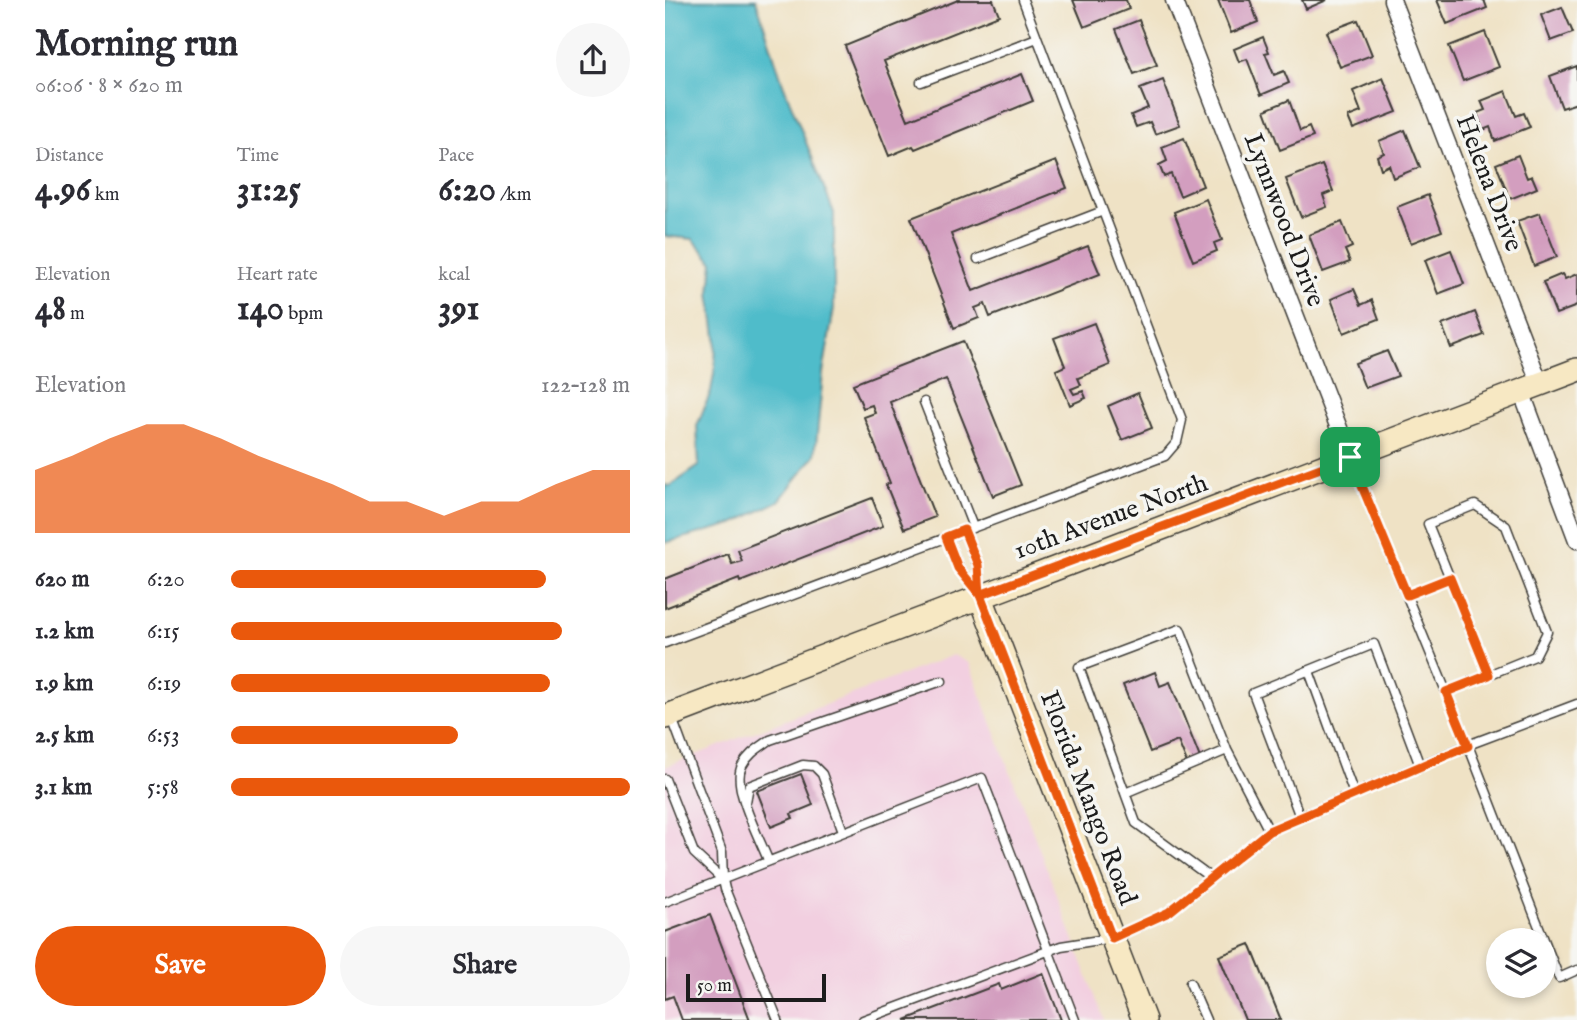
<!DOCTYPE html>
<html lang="en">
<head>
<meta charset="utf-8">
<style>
  :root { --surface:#fff; --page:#f7f7f7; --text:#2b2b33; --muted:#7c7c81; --accent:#ea580c }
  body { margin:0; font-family:"IM FELL English",serif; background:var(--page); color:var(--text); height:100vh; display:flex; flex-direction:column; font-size:26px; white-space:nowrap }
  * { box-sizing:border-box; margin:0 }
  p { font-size:23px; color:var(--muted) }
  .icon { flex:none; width:38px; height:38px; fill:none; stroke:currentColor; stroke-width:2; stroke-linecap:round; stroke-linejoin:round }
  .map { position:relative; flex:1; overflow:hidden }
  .panel { display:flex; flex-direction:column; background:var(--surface); width:665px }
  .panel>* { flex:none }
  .fabs { position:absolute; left:821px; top:928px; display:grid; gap:14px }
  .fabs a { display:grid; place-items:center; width:70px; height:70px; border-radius:50%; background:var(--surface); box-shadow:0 4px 10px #0003; font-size:35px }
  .scale { position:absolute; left:21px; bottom:18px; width:140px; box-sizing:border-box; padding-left:7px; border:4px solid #1c1c1c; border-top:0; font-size:19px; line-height:24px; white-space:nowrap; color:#1c1c1c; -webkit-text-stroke:5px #f6f6f2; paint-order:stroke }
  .pin { position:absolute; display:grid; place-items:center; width:60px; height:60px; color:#fff; margin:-30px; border-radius:14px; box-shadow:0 4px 10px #0006 }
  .round { display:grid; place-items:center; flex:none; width:74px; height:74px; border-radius:37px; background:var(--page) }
  .head { display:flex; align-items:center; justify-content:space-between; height:119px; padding:0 35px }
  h1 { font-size:38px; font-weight:700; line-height:52px }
  .stats { display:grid; grid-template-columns:repeat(3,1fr); gap:10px; height:119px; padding:7px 35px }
  .stats div { display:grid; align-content:center }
  .stats b { font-size:35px; font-weight:700 }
  .stats small { font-size:19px; font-weight:400 }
  .stats p { font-size:19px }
  .chart { height:196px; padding:14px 35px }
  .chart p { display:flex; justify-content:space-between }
  .chart svg { width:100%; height:126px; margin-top:7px; fill:var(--accent); opacity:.7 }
  .button { display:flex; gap:14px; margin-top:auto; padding:14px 35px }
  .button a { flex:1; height:80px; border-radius:42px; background:var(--accent); color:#fff; font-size:28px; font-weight:700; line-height:80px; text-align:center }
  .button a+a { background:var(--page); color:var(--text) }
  ul { padding:0 35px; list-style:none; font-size:23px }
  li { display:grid; grid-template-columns:112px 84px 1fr; align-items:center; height:52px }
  li i { height:18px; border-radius:9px; background:var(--accent) }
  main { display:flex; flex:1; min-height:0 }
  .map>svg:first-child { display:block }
</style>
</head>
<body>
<main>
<section class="panel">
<div class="head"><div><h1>Morning run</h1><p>06:06 · 8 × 620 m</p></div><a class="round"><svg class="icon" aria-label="share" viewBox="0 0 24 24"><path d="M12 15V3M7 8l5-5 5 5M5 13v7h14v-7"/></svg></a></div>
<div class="stats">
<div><p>Distance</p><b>4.96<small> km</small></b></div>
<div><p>Time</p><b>31:25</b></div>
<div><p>Pace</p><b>6:20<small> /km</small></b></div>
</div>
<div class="stats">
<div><p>Elevation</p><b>48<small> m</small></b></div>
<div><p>Heart rate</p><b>140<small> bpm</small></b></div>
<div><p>kcal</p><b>391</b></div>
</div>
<div class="chart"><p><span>Elevation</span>122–128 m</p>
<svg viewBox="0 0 160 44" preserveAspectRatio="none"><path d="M0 44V22L10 17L20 11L30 6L40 6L50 11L60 17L70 22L80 27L90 33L100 33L110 38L120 33L130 33L140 27L150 22L160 22V44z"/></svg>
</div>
<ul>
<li><b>620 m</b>6:20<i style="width:79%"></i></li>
<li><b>1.2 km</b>6:15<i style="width:83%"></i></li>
<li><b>1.9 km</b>6:19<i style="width:80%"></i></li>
<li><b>2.5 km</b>6:53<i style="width:57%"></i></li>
<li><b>3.1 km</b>5:58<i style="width:100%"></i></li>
</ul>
<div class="button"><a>Save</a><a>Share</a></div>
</section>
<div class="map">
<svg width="912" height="1020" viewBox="0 0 912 1020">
  <rect width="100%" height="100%" fill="#f6f6f2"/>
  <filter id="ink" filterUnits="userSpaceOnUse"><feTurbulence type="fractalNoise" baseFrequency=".0143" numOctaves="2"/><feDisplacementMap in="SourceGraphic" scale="14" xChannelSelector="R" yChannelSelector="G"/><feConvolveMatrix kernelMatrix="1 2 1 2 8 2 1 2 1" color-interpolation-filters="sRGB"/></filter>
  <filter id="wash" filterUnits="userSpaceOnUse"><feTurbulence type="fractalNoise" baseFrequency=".00686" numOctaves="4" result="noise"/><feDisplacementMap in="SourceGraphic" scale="28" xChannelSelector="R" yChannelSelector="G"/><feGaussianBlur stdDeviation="1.57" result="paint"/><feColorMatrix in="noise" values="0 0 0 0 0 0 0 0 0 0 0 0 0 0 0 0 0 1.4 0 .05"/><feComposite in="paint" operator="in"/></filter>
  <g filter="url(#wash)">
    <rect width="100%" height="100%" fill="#efe2c5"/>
    <path fill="#f2cfe0" d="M288 655 304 663 439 1020H0V767Z"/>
    <path fill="#4fbcca" stroke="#366c73" stroke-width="2" d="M0 0H91L118 84 169 213V308L158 373 150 455 114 501 68 524 0 543V485L5 486 34 466 32 426 46 391 50 367 51 336 45 293 48 262 28 239 0 236Z"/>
    <g id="blocks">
      <path fill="#d39ebf" d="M293 0H328L334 15 219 61 243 120 357 74 368 101 250 149 248 146 224 156 180 46Z
        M408 0H461L464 9 419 27Z
        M553 0H585L593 22 566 33Z
        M637 0H662L641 9Z
        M772 0H819L822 8 782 24Z
        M897 7 908 33 886 41 876 15Z
        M474 20 492 65 469 74 451 29Z
        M693 20 707 55 675 67 661 32Z
        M820 32 834 67 798 81 784 46Z
        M598 37 604 52 600 53 609 75 619 71 624 83 596 95 582 59 574 62 569 49Z
        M912 66V103L897 108 885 76Z
        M718 78 732 112 688 129 683 117 696 112 688 91Z
        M498 80 515 125 490 134 485 122 471 127 466 115 483 108 475 89Z
        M841 91 851 116 859 113 865 127 830 141 825 127 818 130 812 113 820 110 816 101Z
        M624 100 635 131 644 127 648 137 615 150 600 110Z
        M740 130 755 167 728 178 724 165 716 169 712 156 719 153 714 141Z
        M519 138 538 186 515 196 506 174 499 177 494 165 502 161 497 147Z
        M853 155 862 178 867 176 872 188 845 199 831 164Z
        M391 161 402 188 286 234 308 291 423 246 435 274 325 317 320 304 310 308 314 318 289 328 246 218Z
        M657 165 668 191 658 195 662 207 636 217 621 179Z
        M763 195 777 231 746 243 732 207Z
        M541 199 557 240 549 243 552 251 528 261 509 212Z
        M875 213 892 257 869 266 852 221Z
        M677 222 687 247 680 250 685 262 658 272 644 235Z
        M786 250 799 284 773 294 760 260Z
        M897 274 900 279 912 274V306L891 314 878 282Z
        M689 289 696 305 707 300 714 319 679 333 666 299Z
        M810 312 819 335 786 348 777 325Z
        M429 323 445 365 413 378 416 385 406 389 409 394 418 391 421 398 405 405 391 370 400 366 389 338Z
        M298 341 356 485 328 496 281 379 225 402 270 517 239 529 221 485 225 483 199 417 210 413 207 405 198 408 188 384Z
        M722 351 733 376 700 388 690 363Z
        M473 393 487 428 457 440 443 406Z
        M207 498 218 526 75 582 74 579 0 608V579L63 554 67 564 77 561 73 550Z
        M490 672 495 686 505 682 535 758 522 763 513 741 485 752 458 685Z
        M136 774 148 805 126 814 128 818 106 827 92 791Z
        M45 915 85 1020H17L8 996 0 999V932Z
        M585 944 616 1020H580L554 956Z
        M378 973 396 1020H240L334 984 336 990Z"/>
    </g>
  </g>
  <g filter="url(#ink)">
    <use href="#blocks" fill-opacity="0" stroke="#3c3a35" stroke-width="2"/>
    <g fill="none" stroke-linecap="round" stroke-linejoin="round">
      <g stroke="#3c3a35" stroke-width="11">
        <path id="lane" d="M256 82 372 38
          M313 259 438 211
          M259 402 308 527
          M686 460 803 745 894 978 912 970
          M299 530 313 566 315 592
          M281 537 293 567 313 593
          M742 595 785 578
          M0 643 500 456 512 442 517 420 358 0
          M644 671 689 794
          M781 692 870 656 882 632 841 526 810 505 763 524 824 675
          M7 718 57 852 58 880 60 889 113 1020
          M562 750 460 793 414 667 515 629 562 750 604 831
          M0 779 29 853 58 880
          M460 793 471 823 546 878
          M81 802 84 786 138 765 149 766 157 774 178 831
          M635 817 588 693 709 644 755 766
          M103 860C95 839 66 786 77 766 84 753 94 748 105 740L277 681
          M0 902 317 778 410 1020
          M525 983 541 1020
          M198 1020 396 946 447 938 504 912 604 831 803 745 912 704"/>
      </g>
      <g stroke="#3c3a35" stroke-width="19">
        <path id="street" d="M509 0 685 457
          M727 0 875 384
          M856 391 912 540"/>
      </g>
      <g stroke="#3c3a35" stroke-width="26">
        <path id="secondary" d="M315 595 479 1020
          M0 717 912 370"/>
      </g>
      <use href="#lane" stroke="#fff" stroke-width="8"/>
      <use href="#street" stroke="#fff" stroke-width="16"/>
      <use href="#secondary" stroke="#f7e8c3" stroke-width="23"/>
    </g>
  </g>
  <g fill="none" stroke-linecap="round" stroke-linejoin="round" filter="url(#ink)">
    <g stroke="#fff" stroke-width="14">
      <path id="route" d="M685 457 315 595 313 565 299 530 281 537 293 568 315 595 447 938 504 912 604 831 803 746 781 692 824 675 785 578 742 595 685 457"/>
    </g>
    <use href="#route" stroke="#ea580c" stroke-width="9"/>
  </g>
  <g text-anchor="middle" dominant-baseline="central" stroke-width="7" stroke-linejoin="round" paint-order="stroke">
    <g font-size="26" fill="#1c1c1c" stroke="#f6f6f2">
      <text transform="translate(824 183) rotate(69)">Helena Drive</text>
      <text transform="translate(619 220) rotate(69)">Lynnwood Drive</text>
      <text transform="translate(446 517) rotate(-20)">10th Avenue North</text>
      <text transform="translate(423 798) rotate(69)">Florida Mango Road</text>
    </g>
  </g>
</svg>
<div class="fabs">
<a><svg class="icon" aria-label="layers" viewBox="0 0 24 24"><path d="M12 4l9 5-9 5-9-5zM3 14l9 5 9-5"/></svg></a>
</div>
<div class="scale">50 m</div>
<div class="pin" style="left:685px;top:457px;background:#1e9e55"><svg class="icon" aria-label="arrive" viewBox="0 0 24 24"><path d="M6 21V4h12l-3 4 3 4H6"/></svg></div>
</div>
</main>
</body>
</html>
